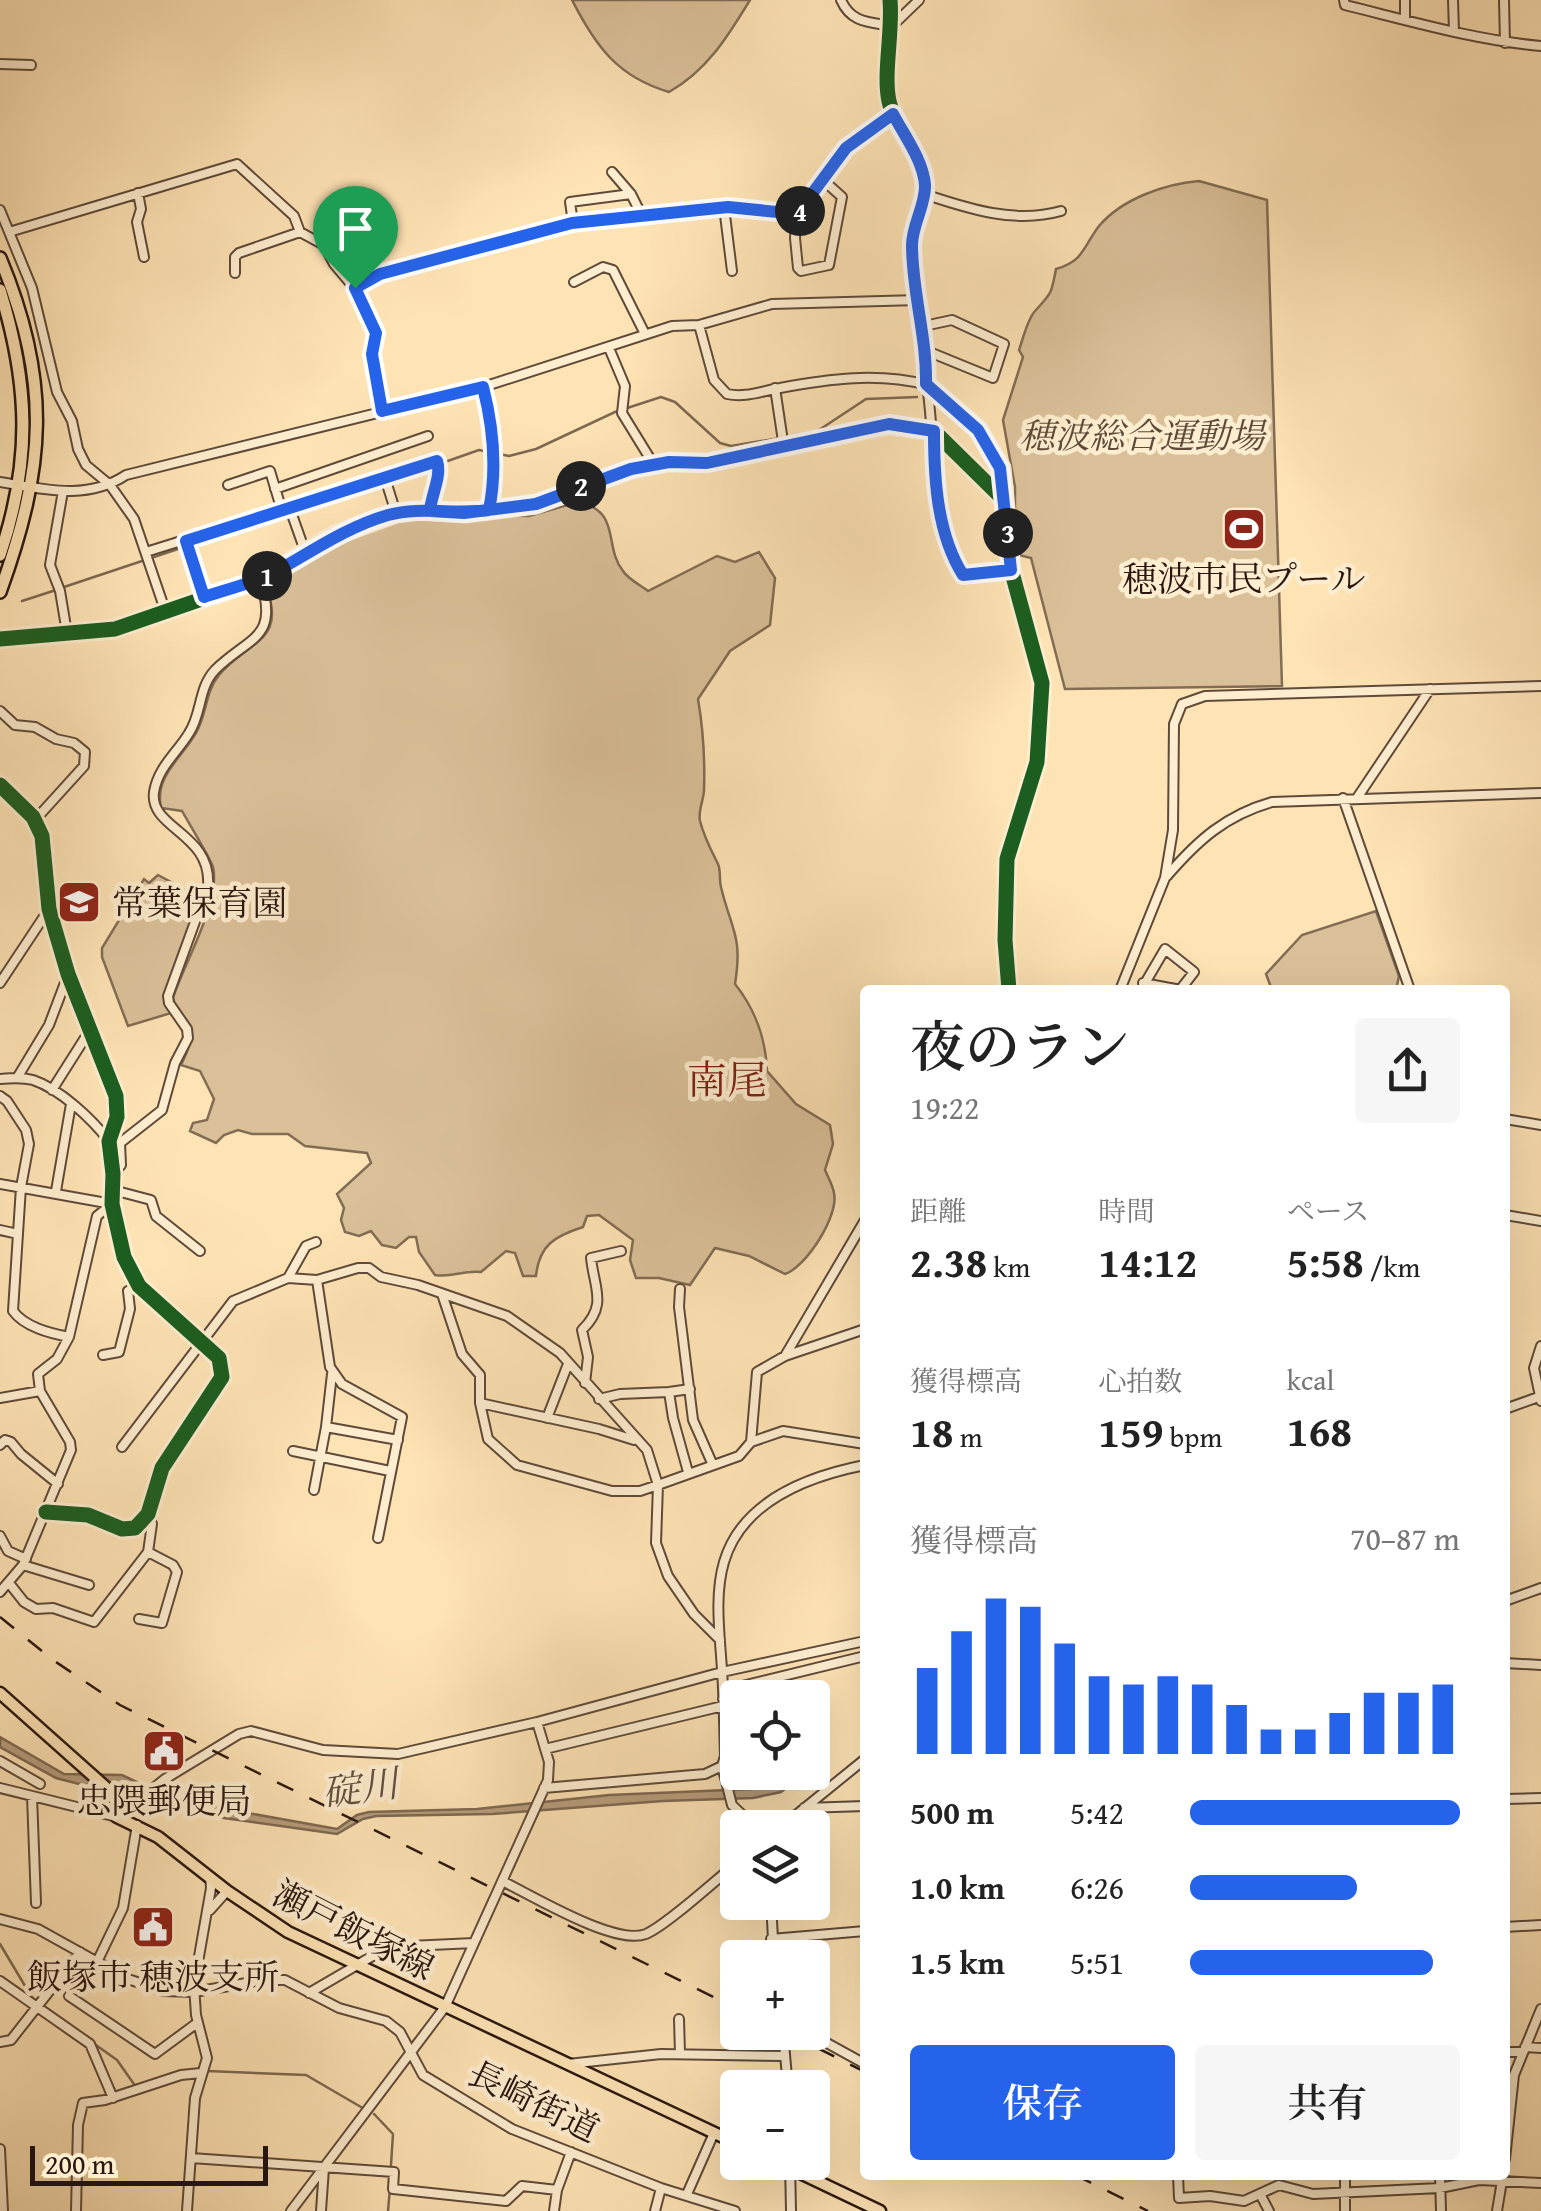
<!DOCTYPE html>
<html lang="ja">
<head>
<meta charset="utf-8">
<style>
  :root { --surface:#fff; --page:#f6f6f6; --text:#222; --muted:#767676; --accent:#2563eb }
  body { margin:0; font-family:"Gentium Book Plus","Noto Serif JP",serif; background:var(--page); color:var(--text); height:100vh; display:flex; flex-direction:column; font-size:38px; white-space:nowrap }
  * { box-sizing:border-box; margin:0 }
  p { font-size:32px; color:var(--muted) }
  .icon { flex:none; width:55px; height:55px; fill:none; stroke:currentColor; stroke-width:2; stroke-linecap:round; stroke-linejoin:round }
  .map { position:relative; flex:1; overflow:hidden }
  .details { position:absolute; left:860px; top:985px; width:650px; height:1195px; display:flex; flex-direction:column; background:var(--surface); border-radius:10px; box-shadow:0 10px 40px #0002 }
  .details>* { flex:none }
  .tools { position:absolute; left:720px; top:1680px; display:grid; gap:20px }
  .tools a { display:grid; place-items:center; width:110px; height:110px; border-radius:10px; background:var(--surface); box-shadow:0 10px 40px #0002; font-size:50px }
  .scale { position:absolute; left:30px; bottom:25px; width:238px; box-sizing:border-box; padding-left:10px; border:5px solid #2a1710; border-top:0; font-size:28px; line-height:35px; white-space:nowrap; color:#2a1710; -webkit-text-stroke:8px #feedcf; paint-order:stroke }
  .pin { position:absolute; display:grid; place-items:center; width:85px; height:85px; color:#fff; margin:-102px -42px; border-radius:50% 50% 50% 0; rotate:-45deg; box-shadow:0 0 10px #0007 }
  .pin .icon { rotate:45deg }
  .km { position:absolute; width:50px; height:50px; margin:-25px; border-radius:50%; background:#222; color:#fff; font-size:28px; line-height:50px; text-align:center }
  .round { display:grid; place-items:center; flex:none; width:105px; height:105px; border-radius:10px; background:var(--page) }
  .overview { display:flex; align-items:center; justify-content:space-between; height:170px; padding:0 50px }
  h1 { font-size:55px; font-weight:600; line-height:75px }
  .stats { display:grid; grid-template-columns:repeat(3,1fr); gap:15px; height:170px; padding:10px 50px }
  .stats div { display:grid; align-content:center }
  .stats b { font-size:42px; font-weight:600 }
  .stats small { font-size:28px; font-weight:400 }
  .stats p { font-size:28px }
  .chart { height:280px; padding:20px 50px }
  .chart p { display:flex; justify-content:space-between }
  .chart svg { width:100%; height:180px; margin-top:10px; stroke:var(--accent); stroke-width:6 }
  .button { display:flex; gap:20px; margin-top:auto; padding:20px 50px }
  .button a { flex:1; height:115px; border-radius:10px; background:var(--accent); color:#fff; font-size:40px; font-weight:600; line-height:115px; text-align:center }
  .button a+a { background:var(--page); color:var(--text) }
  ul { padding:0 50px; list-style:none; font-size:32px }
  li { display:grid; grid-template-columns:160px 120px 1fr; align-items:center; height:75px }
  li i { height:25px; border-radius:12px; background:var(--accent) }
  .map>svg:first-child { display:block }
</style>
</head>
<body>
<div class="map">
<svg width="1541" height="2211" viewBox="0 0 1541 2211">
  <rect width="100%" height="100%" fill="#fee3b5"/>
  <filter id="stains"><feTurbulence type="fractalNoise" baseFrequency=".002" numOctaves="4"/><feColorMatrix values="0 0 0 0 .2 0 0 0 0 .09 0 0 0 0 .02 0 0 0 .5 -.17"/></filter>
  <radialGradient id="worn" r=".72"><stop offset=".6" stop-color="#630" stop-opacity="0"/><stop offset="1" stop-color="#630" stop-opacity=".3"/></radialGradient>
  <path fill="#dac099" stroke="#826c54" stroke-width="2.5" d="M572 0H750C728 36 707 71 669 92 618 77 596 47 572 0Z
    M1199 181 1267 200 1282 686 1065 689 1031 558 1015 554V487L1003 420 1023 357 1019 350C1023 339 1027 320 1035 311 1051 293 1051 296 1056 269 1084 261 1083 247 1099 226 1122 199 1164 184 1199 181Z
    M578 502C622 511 603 546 623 571 628 579 640 585 648 591L717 556 735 562 759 552 775 578 770 625 730 651 698 699C703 728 705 761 704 791 703 802 698 811 700 821 704 837 711 850 718 864 721 871 719 879 721 887 731 930 743 935 735 984 755 1009 766 1040 767 1071L796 1104 830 1125 833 1144 825 1170C828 1177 833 1186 834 1193 839 1216 806 1267 785 1274L749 1256 715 1248 690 1285 659 1278H636L630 1260 633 1240 599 1215 587 1216 583 1227C555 1236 539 1245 536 1276H523L515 1253 506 1251 481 1272C462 1270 452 1278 435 1275L419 1252 416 1237H409L396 1248 382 1245 371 1231 359 1236 345 1232 341 1220 344 1208 337 1194 371 1163 367 1153 305 1146 288 1134H252L238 1130 224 1135 216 1143 190 1131 193 1123 207 1120 214 1099 200 1071 181 1065C204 1018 181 1035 173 998 184 963 221 902 213 867 212 861 187 820 182 811L161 808C154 776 182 758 196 733 207 714 205 692 219 675 248 640 290 642 264 582L338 537 401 515 529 516Z
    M158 875 184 889 200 904 165 1002 171 1013 128 1026 102 957V948L144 879 149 883Z
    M1376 911 1399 976 1396 990H1272L1266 974 1302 935Z"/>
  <path fill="#b69e7d" stroke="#7e6851" stroke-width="2.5" d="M0 1737 64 1774 122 1775 175 1800 337 1829 357 1815 369 1812 477 1809 609 1795 752 1789 780 1782 792 1773H805L781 1792 753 1798 663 1801 492 1814 376 1816 363 1819 337 1834 195 1814 125 1785H83L56 1778 0 1747Z"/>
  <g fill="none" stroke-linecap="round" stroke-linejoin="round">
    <path stroke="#7e6851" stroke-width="2.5" d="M442 463 479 450 509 456 536 449 615 412 661 397 675 402 720 443 731 446 816 432 866 399 917 397
      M390 480 415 472
      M327 499 382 483
      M194 544 282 514
      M64 587 181 548
      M22 601 56 590
      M0 1944 34 2001
      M93 2043 117 2060 136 2087
      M207 2071 306 2075 361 2107
      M374 2114 393 2134 391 2165
      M388 2211 390 2188"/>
    <g stroke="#5f4a39" stroke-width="12">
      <path id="minor" d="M841 0C851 23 869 22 892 26L919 0
        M890 0C893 31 883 74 889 101 895 130 924 155 925 186 926 205 912 225 912 246 913 293 927 337 927 385L978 429 1001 468 1011 569 1042 683 1037 762 1007 859 1005 940 1009 990
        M1344 0 1345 5C1410 21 1475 40 1541 46
        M1405 0V20
        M1453 0 1454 31
        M1504 0 1505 43
        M0 64 31 65
        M612 172 631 194 642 216
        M138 193 141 209 137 222 144 257
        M924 194C969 209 1015 224 1061 211
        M724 207 732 271
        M0 210 32 288 57 392 72 421 78 449 86 465 110 485 134 519 165 610
        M797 214 795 238 798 268 801 271 829 265 842 197 822 179
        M573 223 570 202 631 194
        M9 232 237 164 294 216 300 232 324 245 334 264 355 289 368 313 376 333 372 355 382 411
        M235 273V257L239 253 300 232
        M574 282 603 267 613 270 645 334
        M355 289 380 274 573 223 727 207 797 214 845 148 893 114
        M699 325 714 380 727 394C746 398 761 391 780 388 828 379 878 372 927 385 936 445 930 523 963 575L1011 569
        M924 326 952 320 1004 344 993 378 927 351
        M609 348 625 386 622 413 654 465
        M483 387C493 426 497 469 489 509
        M775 388 784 448
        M385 478 396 513
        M0 482C43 489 87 501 126 475L483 387 672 326 699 325 772 304 919 300
        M228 485 270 471 282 511
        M275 489 428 436
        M63 491 50 565 60 591 67 633
        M290 509 306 554
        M186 541 204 597
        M146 552 437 461C441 476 431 495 430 511
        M0 639 115 629 260 579 335 535 396 513 418 510 465 513 536 504 631 469 669 462 707 463 889 425 934 431 1003 499
        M0 711 15 725 35 727 56 739 74 743 85 752 84 766 35 820
        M0 785 33 817 42 836 49 909 68 974 116 1096 117 1117 109 1141 113 1174 112 1204 124 1257 139 1286 219 1358 222 1377 162 1468 148 1514 135 1528 122 1529 88 1515 46 1512
        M1343 798 1410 990
        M1357 798 1430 689
        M1167 876C1198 840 1226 815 1272 802L1541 793
        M0 983 49 909
        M1143 983 1181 990
        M1120 990 1165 878 1173 830 1174 724 1182 704 1205 696 1541 686
        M1141 990 1165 949 1194 972 1180 990
        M17 1078 49 1025 68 975
        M0 1079C11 1078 22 1077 33 1080 60 1089 91 1118 109 1141
        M52 1090 90 1030
        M0 1096 7 1101 26 1130 29 1144 21 1187 13 1311C25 1327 49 1333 69 1337
        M1505 1119 1541 1125
        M113 1174 121 1165 120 1143 162 1110 175 1063 188 1038 187 1029 169 1003 168 996 208 886C212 833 149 829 154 792 158 767 177 753 189 733 202 714 198 688 215 670 249 636 280 640 260 579
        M0 1184 112 1204
        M113 1190 151 1200 156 1216 200 1251
        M56 1191 71 1104
        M1505 1215 1541 1221
        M0 1230 18 1234
        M288 1278 306 1246 316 1242
        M317 1280 330 1367 342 1384 402 1417 378 1538
        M680 1289 679 1307 693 1420 712 1463
        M442 1294 462 1354 480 1375V1403L599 1429 634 1440
        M1541 1346 1534 1368 1541 1401
        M103 1355 119 1352 130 1309 128 1291 139 1286
        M785 1356 865 1220
        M585 1383 588 1357 582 1330C608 1305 594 1288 591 1258L621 1251
        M0 1398 40 1391
        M599 1399 620 1394 669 1392
        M480 1403 488 1439 517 1465 612 1491H640L658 1485 739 1456 751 1442 783 1431 865 1444
        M1505 1409 1541 1396
        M547 1418 568 1364
        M326 1427 332 1374
        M751 1442 757 1372 785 1356 865 1329
        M0 1445 5 1440 11 1442 21 1454 58 1484
        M122 1447 233 1301 288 1278 317 1280 358 1268H369L381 1277 418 1285 507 1316 560 1353 647 1450 658 1485 656 1543 668 1576 694 1614 720 1640
        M293 1451 390 1471
        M688 1472 673 1418 669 1392 690 1389
        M314 1490 326 1427 398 1440
        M0 1536 8 1551 26 1559
        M23 1565 89 1585
        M9 1583 24 1602 36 1609 53 1608 94 1622 148 1552
        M0 1592 23 1565 71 1450 70 1442 40 1391 38 1374 57 1359 69 1337 97 1216 112 1204
        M1505 1601 1541 1588
        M139 1619 162 1623 177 1572 173 1565 148 1552 152 1524 148 1514
        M1505 1663 1541 1665
        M723 1699 742 1686 865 1656
        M545 1749 723 1706
        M0 1761 40 1784
        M722 1766 732 1805 756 1828
        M0 1788 117 1817 165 1779 239 1734 251 1731 323 1750 398 1754 537 1722 722 1672 865 1641
        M544 1788 705 1774 722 1766 725 1756C724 1728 724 1699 722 1670 720 1636 714 1596 724 1562 742 1501 809 1476 865 1465
        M32 1796 36 1903
        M1505 1799 1541 1798
        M804 1808 865 1806
        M780 1828 865 1759
        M502 1881C533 1896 615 1946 646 1934 667 1925 717 1879 738 1862
        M771 1902 774 1958
        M210 1910 227 1891
        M771 1913H800
        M0 1919 38 1929 128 1979 163 1991 194 1992 264 1980H285L339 2008 386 2021 400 2032 423 2075 512 2129 661 2188 735 2211
        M1505 1927 1541 1925
        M771 1939 865 1931
        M97 1962 123 1908 137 1825
        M0 1981 90 2044 113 2098
        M309 1993 388 1947 474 1943
        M69 1996 155 2054 197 2023
        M679 2019 680 2054
        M783 2032 788 2088
        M807 2032 865 2064
        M0 2042 11 2040 80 1952
        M1525 2047 1541 2048
        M1505 2052H1522
        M568 2064 661 2054 785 2056
        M0 2149 3 2211
        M191 2158 394 2172 393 2189 506 2201 522 2186 557 2190
        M1505 2159 1514 2075 1541 2009
        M790 2162 791 2211
        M1178 2175 1179 2198 1210 2196 1244 2201 1279 2185 1313 2194 1440 2188 1479 2180 1541 2183
        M1440 2175 1441 2211
        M687 2194 714 2133
        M1260 2194 1269 2211
        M76 2211 78 2125 83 2103 105 2100 181 2075 201 2073
        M187 2211 195 2098 207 2058 196 2015 194 1985 211 1888 210 1877
        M291 2211 445 2007 548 1780 549 1762 537 1722
        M321 2211 324 2168
        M554 2211 557 2190 571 2152
        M655 2211 661 2188
        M1345 2211V2175
        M1497 2211 1503 2175"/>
    </g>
    <g stroke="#2a1710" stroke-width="15">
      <path id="major" d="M0 1693 110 1791 116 1801 117 1817 158 1837 227 1891 288 1932 738 2144
        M777 2162 880 2211"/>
    </g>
    <g stroke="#2a1710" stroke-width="16">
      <path id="highway" d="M0 258C52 382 45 468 0 592
        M0 290C29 384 32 461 0 555"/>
    </g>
    <use href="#minor" stroke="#feedcf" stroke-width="8"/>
    <use href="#major" stroke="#fee3b5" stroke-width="10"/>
    <use href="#highway" stroke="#fee3b5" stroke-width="11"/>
    <path stroke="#2a1710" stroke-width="2.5" stroke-dasharray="18 18" stroke-linecap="butt" d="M0 1617 53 1660 120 1705 738 2009
      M786 2032 865 2072
      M1075 2175 1148 2211"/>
    <g stroke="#feedcf" stroke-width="21">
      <path id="cycleway" d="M890 0C893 31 883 74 889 101 895 130 924 155 925 186 926 205 912 225 912 246 913 293 927 337 927 385L978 429 1001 468 1011 569 1042 683 1037 762 1007 859 1005 940 1009 990
        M0 639 115 629 260 579 335 535 396 513 418 510 465 513 536 504 631 469 669 462 707 463 889 425 934 431 1003 499
        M0 785 33 817 42 836 49 909 68 974 116 1096 117 1117 109 1141 113 1174 112 1204 124 1257 139 1286 219 1358 222 1377 162 1468 148 1514 135 1528 122 1529 88 1515 46 1512"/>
    </g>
    <use href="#cycleway" stroke="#1b5e20" stroke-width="15"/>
  </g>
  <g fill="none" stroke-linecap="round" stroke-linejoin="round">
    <g stroke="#fff" stroke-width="20">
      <path id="route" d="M355 288 376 333 372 354 382 411 483 387C493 426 497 470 489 510 455 515 421 506 388 515 347 527 314 550 277 571 255 583 228 589 204 597L186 541 437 461C442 476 431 495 430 511L464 513 536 504 631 469 669 462 707 463 889 424 934 431C934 479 937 534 963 575L1011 570 1000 468 978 430 926 384C927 337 912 292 912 245 912 225 926 204 925 185 923 160 904 135 893 114L846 148 797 214 728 207 572 223 380 274 355 288"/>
    </g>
    <use href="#route" stroke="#2563eb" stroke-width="12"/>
  </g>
  <defs>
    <g id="stadium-square" transform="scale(2.25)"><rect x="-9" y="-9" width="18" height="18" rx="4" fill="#8f2418" stroke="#feedcf"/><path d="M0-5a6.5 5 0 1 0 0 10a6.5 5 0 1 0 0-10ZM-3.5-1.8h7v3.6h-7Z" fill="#fff"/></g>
    <g id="school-square" transform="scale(2.25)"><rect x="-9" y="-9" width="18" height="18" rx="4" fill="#8f2418" stroke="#feedcf"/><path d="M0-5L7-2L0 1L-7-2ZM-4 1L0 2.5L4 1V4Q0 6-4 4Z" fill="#fff"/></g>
    <g id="civic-square" transform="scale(2.25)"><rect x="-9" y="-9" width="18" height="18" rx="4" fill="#8f2418" stroke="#feedcf"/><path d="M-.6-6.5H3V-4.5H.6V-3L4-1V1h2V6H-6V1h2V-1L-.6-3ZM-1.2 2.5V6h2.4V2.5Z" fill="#fff"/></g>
  </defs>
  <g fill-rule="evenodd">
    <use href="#stadium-square" x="1244" y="529"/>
    <use href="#school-square" x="79" y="902"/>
    <use href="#civic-square" x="164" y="1751"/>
    <use href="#civic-square" x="153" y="1927"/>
  </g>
  <g text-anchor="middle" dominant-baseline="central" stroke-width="9" stroke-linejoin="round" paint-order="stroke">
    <g font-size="35" font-style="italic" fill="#5f4a39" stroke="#feedcf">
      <text x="1142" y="435">穂波総合運動場</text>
    </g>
    <g font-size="35" fill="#2a1710" stroke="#feedcf">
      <text x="1244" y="578">穂波市民プール</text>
      <text x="112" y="902" text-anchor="start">常葉保育園</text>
      <text x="164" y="1800">忠隈郵便局</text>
      <text x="153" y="1976">飯塚市 穂波支所</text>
    </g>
    <g font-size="35" fill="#2a1710" stroke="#feedcf">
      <text transform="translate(354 1930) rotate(27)">瀬戸飯塚線</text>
      <text transform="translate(534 2101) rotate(26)">長崎街道</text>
    </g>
    <g font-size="38" font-style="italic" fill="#624d3c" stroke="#feedcf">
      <text transform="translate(360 1787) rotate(-8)">碇川</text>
    </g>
    <g font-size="40" fill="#7a1f14" stroke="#feedcf">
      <text x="727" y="1079">南尾</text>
    </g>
  </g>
  <rect width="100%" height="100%" filter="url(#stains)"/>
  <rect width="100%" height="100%" fill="url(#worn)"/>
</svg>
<div class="tools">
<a><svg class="icon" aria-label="locate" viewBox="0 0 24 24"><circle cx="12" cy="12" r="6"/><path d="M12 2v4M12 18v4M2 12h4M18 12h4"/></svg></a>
<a><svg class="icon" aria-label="layers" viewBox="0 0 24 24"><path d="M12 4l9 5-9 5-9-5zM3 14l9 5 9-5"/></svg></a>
<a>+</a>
<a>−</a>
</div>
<div class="scale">200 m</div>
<div class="pin" style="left:355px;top:288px;background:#1e9e55"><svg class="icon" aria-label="arrive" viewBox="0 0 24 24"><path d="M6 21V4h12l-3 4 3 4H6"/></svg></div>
<b class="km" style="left:267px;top:576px">1</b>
<b class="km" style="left:581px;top:486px">2</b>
<b class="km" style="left:1008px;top:533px">3</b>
<b class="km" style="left:800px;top:211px">4</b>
<section class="details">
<div class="overview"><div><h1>夜のラン</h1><p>19:22</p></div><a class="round"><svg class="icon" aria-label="share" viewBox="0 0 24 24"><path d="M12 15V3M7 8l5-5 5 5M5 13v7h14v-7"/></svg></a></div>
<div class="stats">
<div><p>距離</p><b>2.38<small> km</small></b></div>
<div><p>時間</p><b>14:12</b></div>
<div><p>ペース</p><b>5:58<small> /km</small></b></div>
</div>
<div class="stats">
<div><p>獲得標高</p><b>18<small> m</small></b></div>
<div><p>心拍数</p><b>159<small> bpm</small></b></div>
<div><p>kcal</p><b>168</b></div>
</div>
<div class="chart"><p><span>獲得標高</span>70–87 m</p>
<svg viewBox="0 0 160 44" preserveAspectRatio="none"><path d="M5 44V23M15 44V14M25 44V6M35 44V8M45 44V17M55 44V25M65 44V27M75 44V25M85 44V27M95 44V32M105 44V38M115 44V38M125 44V34M135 44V29M145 44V29M155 44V27"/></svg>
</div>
<ul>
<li><b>500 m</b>5:42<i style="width:100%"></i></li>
<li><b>1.0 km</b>6:26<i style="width:62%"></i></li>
<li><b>1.5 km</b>5:51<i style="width:90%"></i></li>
</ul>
<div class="button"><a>保存</a><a>共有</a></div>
</section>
</div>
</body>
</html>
